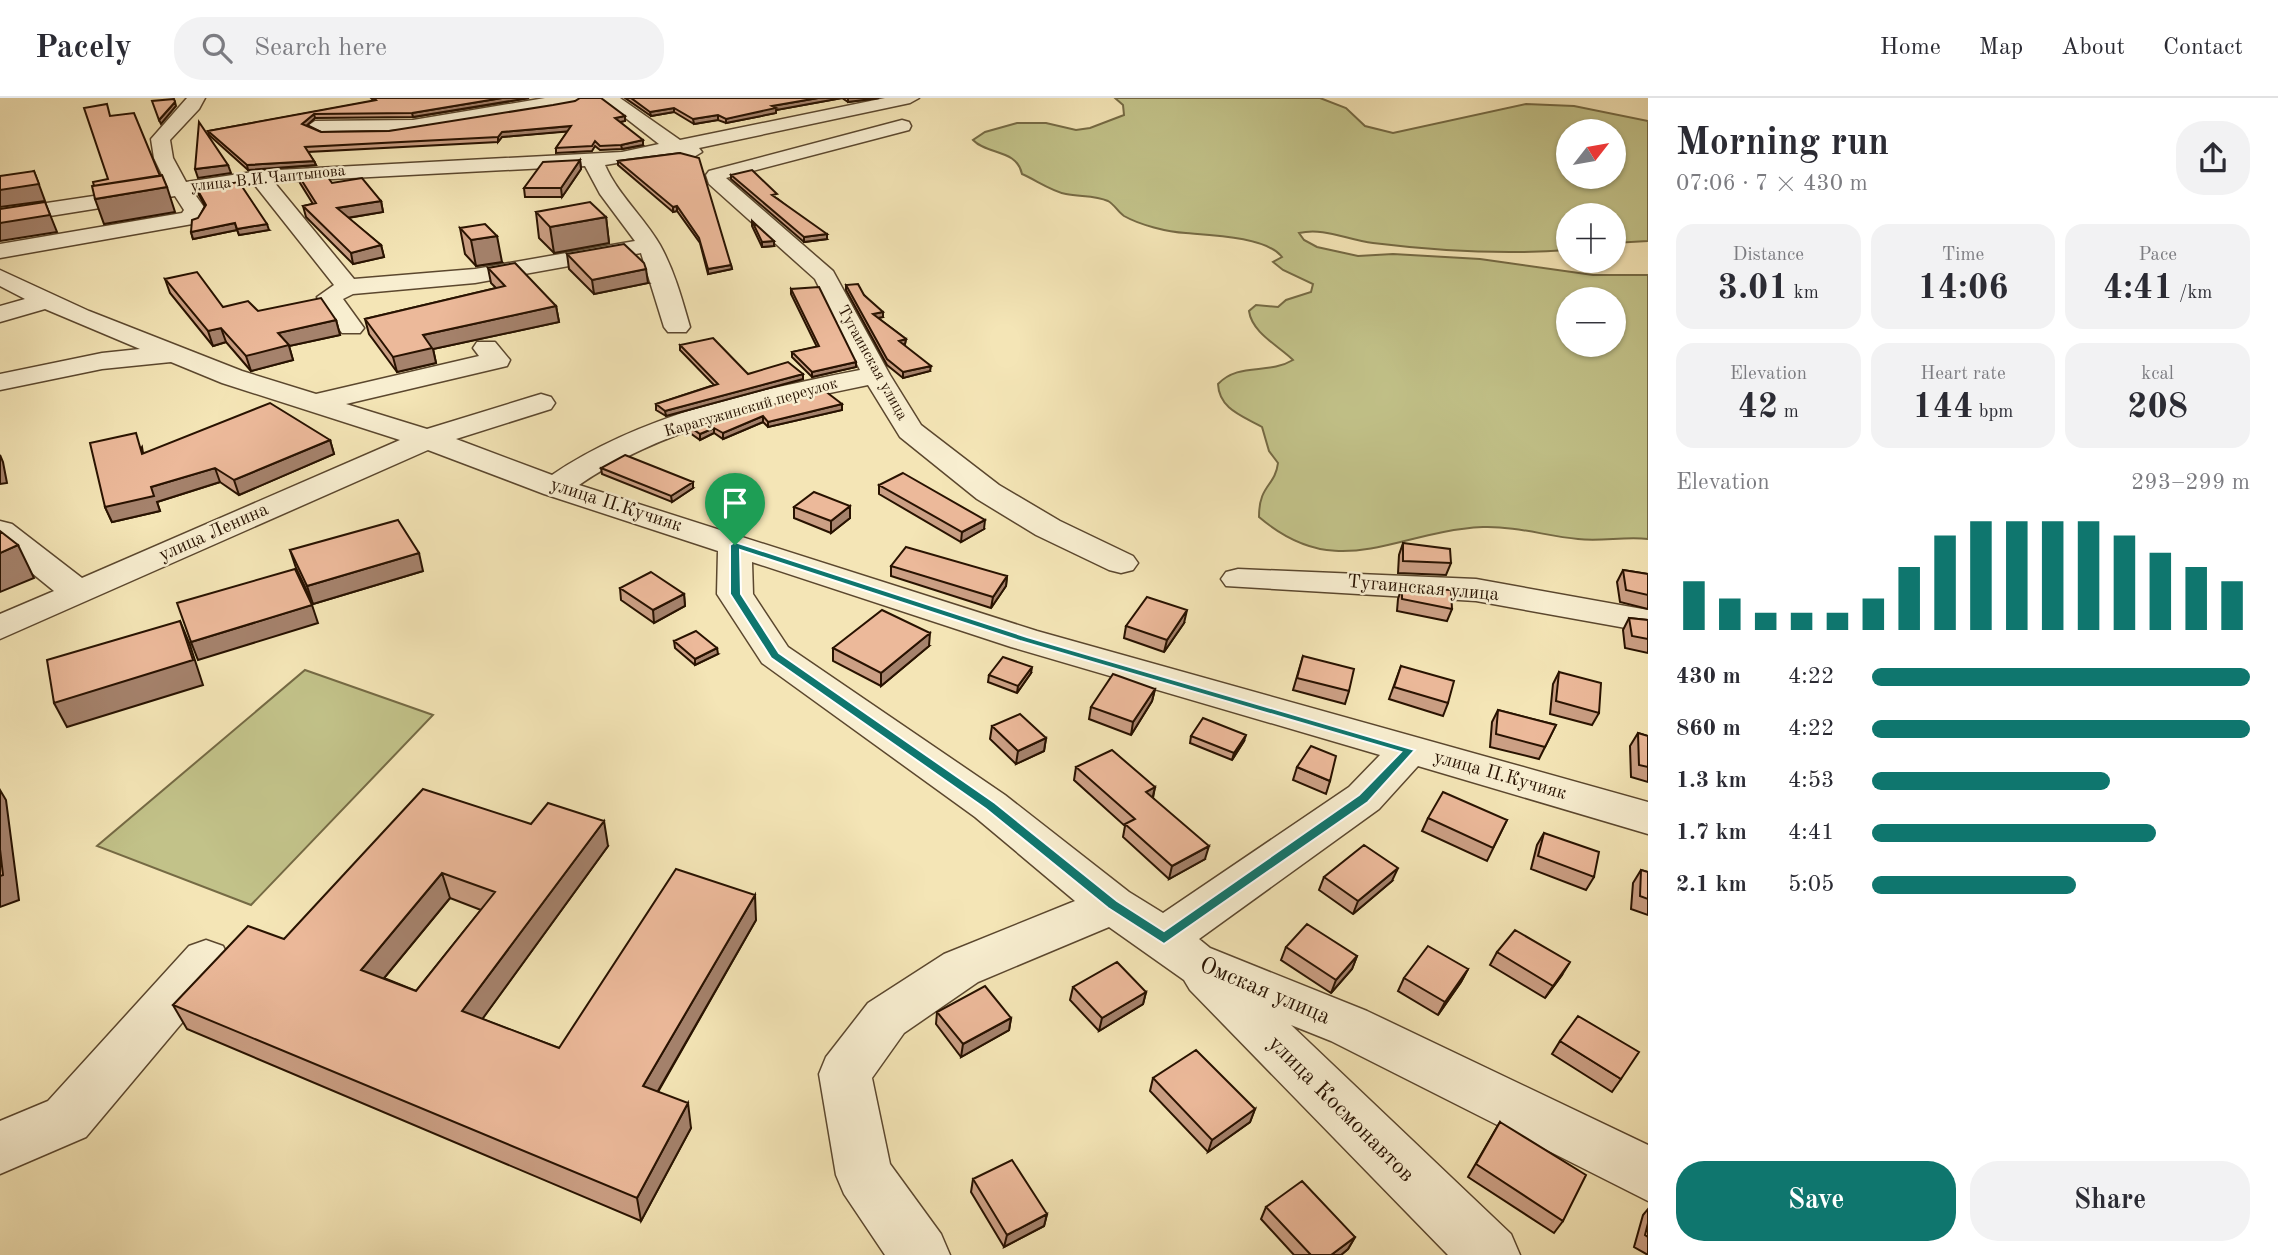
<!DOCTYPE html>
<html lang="en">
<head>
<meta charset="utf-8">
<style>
  :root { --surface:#fff; --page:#f2f2f3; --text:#2b2b33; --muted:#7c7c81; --line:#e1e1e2; --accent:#0f766e }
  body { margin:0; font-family:"Old Standard TT",serif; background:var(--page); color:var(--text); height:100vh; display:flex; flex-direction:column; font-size:26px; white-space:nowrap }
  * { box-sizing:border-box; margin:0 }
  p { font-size:23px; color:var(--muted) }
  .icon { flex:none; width:38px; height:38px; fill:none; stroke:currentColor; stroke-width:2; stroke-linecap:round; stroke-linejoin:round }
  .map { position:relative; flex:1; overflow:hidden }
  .side { display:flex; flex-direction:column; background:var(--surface); width:630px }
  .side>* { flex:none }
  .needle { width:46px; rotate:59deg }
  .buttons { position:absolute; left:1556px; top:21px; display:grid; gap:14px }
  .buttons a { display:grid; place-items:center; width:70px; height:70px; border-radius:50%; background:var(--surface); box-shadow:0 2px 5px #0004; font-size:35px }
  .pin { position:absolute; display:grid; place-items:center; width:60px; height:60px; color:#fff; margin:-72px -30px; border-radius:50% 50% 50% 0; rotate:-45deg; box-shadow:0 0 7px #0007 }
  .pin .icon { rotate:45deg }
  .round { display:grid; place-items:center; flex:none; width:74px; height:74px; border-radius:28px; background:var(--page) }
  .head { display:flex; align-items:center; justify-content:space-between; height:119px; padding:0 28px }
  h1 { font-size:38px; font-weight:700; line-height:52px }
  .stats { display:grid; grid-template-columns:repeat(3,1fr); gap:10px; height:119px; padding:7px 28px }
  .stats div { display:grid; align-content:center; border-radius:18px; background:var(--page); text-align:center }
  .stats b { font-size:35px; font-weight:700 }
  .stats small { font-size:19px; font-weight:400 }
  .stats p { font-size:19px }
  .chart { height:196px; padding:14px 28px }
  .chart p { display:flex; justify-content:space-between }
  .chart svg { width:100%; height:126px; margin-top:7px; stroke:var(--accent); stroke-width:6 }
  .cta { display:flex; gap:14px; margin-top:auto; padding:14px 28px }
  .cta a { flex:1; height:80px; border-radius:28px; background:var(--accent); color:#fff; font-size:28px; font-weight:700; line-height:80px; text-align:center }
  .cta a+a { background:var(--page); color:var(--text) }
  ul { padding:0 28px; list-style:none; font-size:23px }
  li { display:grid; grid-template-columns:112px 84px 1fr; align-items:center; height:52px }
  li i { height:18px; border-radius:9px; background:var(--accent) }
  header { display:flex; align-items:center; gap:42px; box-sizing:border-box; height:98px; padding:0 35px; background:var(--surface); border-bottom:2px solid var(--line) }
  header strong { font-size:33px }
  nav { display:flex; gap:38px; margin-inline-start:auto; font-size:24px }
  .search { width:490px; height:63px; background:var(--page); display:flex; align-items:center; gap:18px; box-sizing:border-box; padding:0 24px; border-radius:28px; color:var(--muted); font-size:26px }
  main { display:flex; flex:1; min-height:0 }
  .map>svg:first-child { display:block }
</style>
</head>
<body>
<header>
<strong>Pacely</strong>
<div class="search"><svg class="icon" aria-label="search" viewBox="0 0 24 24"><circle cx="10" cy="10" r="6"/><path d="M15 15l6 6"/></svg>Search here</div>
<nav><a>Home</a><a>Map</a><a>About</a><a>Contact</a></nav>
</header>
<main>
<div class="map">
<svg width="1648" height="1157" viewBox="0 0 1648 1157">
  <rect width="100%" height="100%" fill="#f4e5b6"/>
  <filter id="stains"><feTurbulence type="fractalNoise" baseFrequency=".00286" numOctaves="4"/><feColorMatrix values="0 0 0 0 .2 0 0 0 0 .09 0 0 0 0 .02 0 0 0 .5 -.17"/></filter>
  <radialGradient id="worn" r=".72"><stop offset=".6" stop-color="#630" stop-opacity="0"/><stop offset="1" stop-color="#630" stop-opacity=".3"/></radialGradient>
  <path fill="#c2c289" stroke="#756a44" stroke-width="2" fill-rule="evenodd" d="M1115 0H1320L1346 10 1365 28 1393 35 1526 6 1574 8 1648 23V143L1614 145V117H1568V152C1502 157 1438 153 1373 145 1347 142 1324 129 1299 135L1304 142 1317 149 1358 158 1393 156 1480 161 1593 177H1648V441C1625 438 1601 444 1578 441 1546 438 1516 428 1483 429 1394 433 1339 487 1259 419 1259 386 1275 389 1278 365L1269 353 1262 329C1243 318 1219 311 1218 286 1239 264 1268 277 1293 262 1279 248 1252 235 1249 213L1256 207 1278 209 1286 202 1311 194 1313 186 1283 172 1273 164 1282 159C1267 139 1210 137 1186 135 1167 134 1140 127 1124 118 1118 114 1115 107 1108 103 1095 97 1080 99 1066 96 1051 93 1036 82 1022 76 1017 51 987 57 973 42L985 34 1017 25H1046L1076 32 1090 30 1124 17 1123 7ZM1568 33H1614V79H1568ZM1568 201H1614V247H1568Z
    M305 572 433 617 251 807 97 748Z"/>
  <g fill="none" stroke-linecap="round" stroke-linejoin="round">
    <g stroke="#5b472e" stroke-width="3">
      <path id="minor" d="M187 0H205L199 11 170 42 173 60 186 84 259 73 622 54 659 46 600 0H620L680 42 885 0H919L910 5 699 50 702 54 692 60 676 55 605 67C618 97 644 119 660 147 674 172 682 201 690 229L686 234H668L664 229 641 155 475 185 353 196 343 201 364 230 360 235H342L317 199 334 187 254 86 194 95 206 112 198 125 0 160V146L182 115 184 112 175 98 0 126V112L167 87 154 60 151 41ZM585 68 600 96 635 143 475 171 354 181 274 84Z
        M545 0H584L575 5C537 12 327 55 306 29L315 23 413 22Z
        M902 22 909 24 911 28 909 32 726 80 833 173 890 277 921 327 999 387 1060 423 1133 458 1138 465 1133 472 1121 475 1109 472 1036 437 977 401 900 339 868 287C770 307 663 329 579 387L1037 533 1648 704V736L1418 668 1379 711 1199 841 1210 850 1367 913 1648 1047V1103L1331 943 1291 927 1511 1136 1520 1157H1448L1190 892 1184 882 1109 829 978 884 904 935 872 980 890 1066 941 1136 950 1157H885L844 1096 836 1077 819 976 826 959 868 905 944 856 1075 803 975 719 762 565 717 496 718 453 544 396 428 352 0 541V516L54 493 0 449V423L12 426 82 480 400 342 222 285 171 264 102 271 0 292V276L102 255 140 251 45 211 0 224V208L25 201 0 188V172L89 213 242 273 316 296 479 258 473 250 477 244H495L510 262 507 268 346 306 427 331 531 299 541 296 551 299 555 305 551 311 456 341 552 377C642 316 754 293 860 272L815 181 709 86 706 77 709 73ZM752 464 1011 549 1380 657 1349 689 1163 815 1129 794 1005 697 788 549 753 496Z
        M1238 471 1476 481 1648 512V534L1476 503 1226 488 1221 481 1226 474Z
        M206 842 223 848 230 862 223 876 86 1039 0 1076V1023L48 1003 189 848Z"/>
    </g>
    <use href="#minor" fill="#f8eed0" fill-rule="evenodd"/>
  </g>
  <path fill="#cb9f84" stroke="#281200" stroke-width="2" fill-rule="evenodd" d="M371 0H529L413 19 315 20 307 27 321 34 389 33 625 18V23L620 24 643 47 622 51 600 52 595 48 592 53 556 55V50L568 33 502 39 498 44 308 54 314 63 316 67 248 72 209 37 208 33 374 3Z
    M625 0H879L848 4 842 0 776 12V15L726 25 718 22 694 26 674 14 651 18Z
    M680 55 731 167 732 171 708 176 700 145 677 113 673 114 618 67V63Z
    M580 62 581 71 562 99H525L524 90Z
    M297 75 332 85 381 103 383 114 348 120 381 147 384 159 353 166 306 119 303 108 313 106 300 85Z
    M731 77 778 101 827 141 804 144 731 81Z
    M197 91 269 132 239 137 237 132 193 141 191 134 205 108 199 97Z
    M536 114 606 119 609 145 554 155 539 140Z
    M752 123 774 148 762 149 752 128Z
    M460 130 502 164 476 168 465 156Z
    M567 156 648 185 594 196 569 171Z
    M488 170 556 208 559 224 433 251 436 265 397 274 369 236 365 221 496 190 491 185Z
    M165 181 223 209 336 222 340 237 289 248 293 262 251 273 226 244 213 248 170 195Z
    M846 187 864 197 883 219 878 220 906 241 905 246 904 247 930 273 903 280 887 267 846 192Z
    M791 191 856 264V269L812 279 792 259V254L817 249 791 196Z
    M680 247 748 276H803V281L666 318 656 312V306L714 287 680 252Z
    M842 306V312L768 329 763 324 723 341 714 335 700 342 690 335V329Z
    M330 342 334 356 239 397 220 384 157 404 160 413 112 424 105 409 142 349 143 355Z
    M601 370 693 390 672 404 602 376Z
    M879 387 984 431 961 444 879 396Z
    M850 408V420L831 435 794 420V409Z
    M1403 445 1451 465 1446 477 1398 475 1399 457Z
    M290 452 423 473 313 506 296 470Z
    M891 468 1007 478 1006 488 991 510 891 478Z
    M1623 472 1648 476V511L1620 504 1617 484Z
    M1402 489 1452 511 1447 523 1397 513 1398 501Z
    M620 490 684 496 685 508 654 525 621 502Z
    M1629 520 1648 522V555L1625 550 1623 532Z
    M1184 525 1164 554 1124 540 1126 528Z
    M674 543 718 556 695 567 675 550Z
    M929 548 881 588 833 563V550Z
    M1303 558 1349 593 1345 606 1293 592Z
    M1401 568 1448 605 1443 618 1389 601Z
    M1559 574 1599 615 1592 627 1550 616 1553 586Z
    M1031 575 1017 595 988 584 989 577Z
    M1155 591 1152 603 1131 637 1089 621 1091 609Z
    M1498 612 1556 627 1539 661 1490 649 1492 624Z
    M992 628 1046 640 1044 653 1016 666 990 641Z
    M1638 635 1648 638V684L1631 679 1630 648Z
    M1191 638 1244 643 1232 662 1190 645Z
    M1076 669 1155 689 1153 700 1205 761 1169 781 1123 739 1125 728 1074 682Z
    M1297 669 1330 683 1326 696 1293 682Z
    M1428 720 1507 722 1487 763 1422 733Z
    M531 726 608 748 482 921 559 950 756 822 658 994 691 1030 641 1123 187 931 173 907 284 841ZM450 800 481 812 416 893 384 880Z
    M1544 735 1594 779 1586 792 1531 771 1537 747Z
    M1641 772 1648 774V817L1631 811 1633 785Z
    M1324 779 1392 783 1353 816 1319 792Z
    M1286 849 1357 858 1352 871 1331 895 1281 862Z
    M1497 854 1562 877 1545 900 1490 867Z
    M1468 871 1461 884 1438 917 1398 893 1404 880Z
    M1073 889 1146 894 1143 906 1099 933 1070 902Z
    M937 914 1011 920 1009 932 961 959 936 926Z
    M1560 943 1621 981 1612 994 1552 956Z
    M1153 980 1255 1011 1250 1024 1208 1054 1150 993Z
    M1500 1024 1563 1123 1554 1135 1468 1079Z
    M973 1081 1047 1116 1044 1128 1004 1149 971 1094Z
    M1266 1109 1355 1139 1348 1151 1341 1157H1294L1261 1121Z
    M1648 1111V1157L1634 1149 1643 1117Z"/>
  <path fill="#a5826c" stroke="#281200" stroke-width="2" d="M502 0H529L413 19 412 15Z
    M818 0H842L776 12V15L726 25V21L772 8Z
    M848 0H879L848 4Z
    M175 4 176 8 161 26 159 22Z
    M674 10V14L651 18 650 14Z
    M314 16 315 20 304 30 302 26Z
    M718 17V22L694 26 693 21Z
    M625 18V23L615 25V20Z
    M571 28 572 33 502 39 498 44V39L502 34Z
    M643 42V47L622 51 621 47Z
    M580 62 581 71 562 99 561 90Z
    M314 63 316 67 248 72 247 67Z
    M228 67 231 75 198 80 195 71Z
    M34 73 45 103 0 109V92Z
    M167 89 175 114 104 126 95 101Z
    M381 103 383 114 340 121 337 110Z
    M45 104 57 134 0 143V125Z
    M677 108V113L673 114V109Z
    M606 119 609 145 554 155 550 129Z
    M235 125 237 132 193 141 191 134Z
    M267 126 269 132 239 137 237 131Z
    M827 136V141L804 144V139Z
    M497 138 502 164 476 168 471 142Z
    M774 143V148L762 149V144Z
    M381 147 384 159 353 166 351 155Z
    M731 167 732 171 708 176V171Z
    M646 171 648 185 594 196 592 182Z
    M556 208 559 224 433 251 436 265 397 274 393 259 423 237Z
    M883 214V219L873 221V216Z
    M336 222 340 237 289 248 293 262 251 273 246 258 278 235Z
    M221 230 226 244 213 248 208 233Z
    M906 241 905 246 898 248 899 243Z
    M856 264V269L812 279V274Z
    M931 268 930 273 903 280V274Z
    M803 276V281L666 318 665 313Z
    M842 306V312L768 329V324Z
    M763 318V324L723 341V335Z
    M714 330V335L700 342V336Z
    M330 342 334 356 239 397 234 382Z
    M0 357 3 364 7 385 0 386Z
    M215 370 220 384 157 404 160 413 112 424 105 409 151 389Z
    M693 384V390L672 404 671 398Z
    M850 408V420L831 435V423Z
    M985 422 984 431 961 444 962 434Z
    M18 447 34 480 0 494V455Z
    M419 455 423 473 313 506 307 488Z
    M1007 478 1006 488 991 510 993 499Z
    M684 496 685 508 654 525 653 512Z
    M312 507 318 525 198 562 191 544Z
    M1187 512 1184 525 1164 554 1167 542Z
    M180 523 190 547 203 587 67 629 54 605Z
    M930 535 929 548 881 588V575Z
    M717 550 718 556 695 567V561Z
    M1032 569 1031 575 1017 595 1018 588Z
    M1155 591 1152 603 1131 637 1133 624Z
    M1246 637 1244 643 1232 662 1234 655Z
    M1046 640 1044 653 1016 666 1018 653Z
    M1155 689 1152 702 1146 694Z
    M0 692 6 702 19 802 0 809Z
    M604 723 608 748 470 938 462 913Z
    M1209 748 1205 761 1169 781 1172 768Z
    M1398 770 1392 783 1353 816 1358 803Z
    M442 775 450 800 371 896 361 872Z
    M755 797 756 822 647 1012 643 988Z
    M1357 858 1352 871 1331 895 1336 882Z
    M1570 864 1562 877 1545 900 1553 888Z
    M1468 871 1461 884 1438 917 1445 904Z
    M1146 894 1143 906 1099 933 1102 920Z
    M1011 920 1009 932 961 959 963 946Z
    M688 1005 691 1030 641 1123 637 1100Z
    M1255 1011 1250 1024 1208 1054 1212 1042Z
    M1047 1116 1044 1128 1004 1149 1007 1137Z
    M1355 1139 1348 1151 1341 1157H1331Z"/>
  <path fill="#ecb99a" stroke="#281200" stroke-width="2" fill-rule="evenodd" d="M374 0H502L412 15 314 16 302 26 321 34 389 33 553 7 575 3 580 0H601L625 18 615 20 643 42 621 47 600 48 595 43 592 48 556 50 571 28 502 34 498 39 305 49 314 63 247 67 208 33 376 2Z
    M631 0H818L772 8 776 10 726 21 718 17 693 21 674 10 650 14Z
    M174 1 175 4 159 22 152 3Z
    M107 6 110 18 134 15 160 78 94 88 93 84 108 81 84 10Z
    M199 24 228 67 195 71Z
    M680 55 699 60 731 167 708 171 699 140 677 108 673 109 618 63Z
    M580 62 561 90H524L543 64Z
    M752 72 777 96 772 97 827 136 804 139 731 77Z
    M34 73 39 86 0 92V78Z
    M324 74 332 85 362 80 381 103 337 110 381 147 351 155 303 108 316 105 297 75Z
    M162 77 167 89 95 101 92 88Z
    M239 84 267 126 237 131 235 125 191 134 192 122 198 120 206 107 197 91Z
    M45 104 50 117 0 125V111Z
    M590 104 606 119 550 129 536 114Z
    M752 123 774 143 762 144Z
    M485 126 497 138 471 142 460 130Z
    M624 146 644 165 646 171 592 182 567 156Z
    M515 165 556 208 423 237 432 250 393 259 365 221 505 188 488 170Z
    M197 174 223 209 248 203 258 213 321 200 336 222 278 235 289 247 246 258 221 230 208 233 165 181Z
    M858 186 864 197 883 214 873 216 906 241 899 243 931 268 903 274 887 261 846 187Z
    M819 189 856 264 812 274 792 254 819 248 791 191Z
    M713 240 748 276 788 264 803 276 665 313 656 306 718 286 680 247Z
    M825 293 842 306 768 324 763 318 723 335 714 330 700 336 690 329Z
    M270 305 330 342 234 382 215 370 151 389 154 398 105 409 90 345 136 335 142 356Z
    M625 357 693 384 671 398 601 370Z
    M903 375 985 422 962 434 879 387Z
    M814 394 850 408 831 423 794 409Z
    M398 422 419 455 307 488 290 452Z
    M0 433 18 447 0 455Z
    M1403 445 1450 451 1451 465 1403 463Z
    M906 449 1007 478 993 499 891 468Z
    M295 471 312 507 191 544 177 505Z
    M1623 472 1648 476V497L1626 492Z
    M651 474 684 496 653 512 620 490Z
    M1402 489 1451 492 1452 511 1402 501Z
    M1147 499 1187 512 1167 542 1126 528Z
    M882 512 930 535 881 575 833 550Z
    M1629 520 1648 522V541L1632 538Z
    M180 523 193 562 54 605 47 562Z
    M696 533 717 550 695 561 674 543Z
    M1303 558 1354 571 1349 593 1297 580Z
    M1003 559 1032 569 1018 588 989 577Z
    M1401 568 1454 583 1448 605 1394 589Z
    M1559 574 1601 585 1599 615 1556 603Z
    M1113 576 1155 591 1133 624 1091 609Z
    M1498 612 1556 627 1545 649 1496 636Z
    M1020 616 1046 640 1018 653 992 628Z
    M1203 620 1246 637 1234 655 1191 638Z
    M1638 635 1648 638V669L1639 667Z
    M1311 648 1336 658 1330 683 1297 669Z
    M1112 652 1155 689 1146 694 1209 748 1172 768 1125 726 1135 721 1076 669Z
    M423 691 531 726 548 705 604 723 462 913 559 950 676 771 755 797 643 988 688 1005 637 1100 173 907 248 828 284 841ZM442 775 495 794 416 893 361 872Z
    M1443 694 1507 722 1493 750 1428 720Z
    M1544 735 1599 754 1594 779 1538 758Z
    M1364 747 1398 770 1358 803 1324 779Z
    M0 751 3 777 0 778Z
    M1641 772 1648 774V801L1640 798Z
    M1307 826 1357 858 1336 882 1286 849Z
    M1515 832 1570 864 1553 888 1497 854Z
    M1428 848 1468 871 1445 904 1404 880Z
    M1117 864 1146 894 1102 920 1073 889Z
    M985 888 1011 920 963 946 937 914Z
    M1578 918 1639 954 1621 981 1560 943Z
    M1196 952 1255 1011 1212 1042 1153 980Z
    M1500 1024 1586 1077 1563 1123 1476 1066Z
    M1012 1062 1047 1116 1007 1137 973 1081Z
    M1302 1083 1355 1139 1331 1157H1311L1266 1109Z
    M1648 1125V1139L1645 1137Z"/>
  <path fill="#0f766e" stroke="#fff" stroke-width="2" fill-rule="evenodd" d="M735 444 1027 539 1415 652 1368 704 1164 846 1108 810 986 711 771 560 730 496V447ZM740 452 1020 543 1401 654 1359 697 1164 833 1117 803 995 705 779 555 741 496Z"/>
  <g text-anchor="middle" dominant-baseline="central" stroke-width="5" stroke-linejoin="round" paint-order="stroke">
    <g font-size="16" fill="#281200" stroke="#f8eed0">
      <text transform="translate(268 81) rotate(-6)">улица В.И.Чаптынова</text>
      <text transform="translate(872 265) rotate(61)">Тугаинская улица</text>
      <text transform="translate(751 310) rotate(-16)">Карагужинский переулок</text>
    </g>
    <g font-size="19" fill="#281200" stroke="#f8eed0">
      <text transform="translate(616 408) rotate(18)">улица П.Кучияк</text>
      <text transform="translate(214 435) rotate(-24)">улица Ленина</text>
      <text transform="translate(1423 491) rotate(5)">Тугаинская улица</text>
      <text transform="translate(1500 678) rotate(16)">улица П.Кучияк</text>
    </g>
    <g font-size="23" fill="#281200" stroke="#f8eed0">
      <text transform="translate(1265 893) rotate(23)">Омская улица</text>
      <text transform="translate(1341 1011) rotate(45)">улица Космонавтов</text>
    </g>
  </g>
  <rect width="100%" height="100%" filter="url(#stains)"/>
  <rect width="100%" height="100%" fill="url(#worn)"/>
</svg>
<div class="buttons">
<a><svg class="needle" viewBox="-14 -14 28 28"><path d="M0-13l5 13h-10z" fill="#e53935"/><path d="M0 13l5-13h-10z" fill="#7c7c81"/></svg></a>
<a>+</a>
<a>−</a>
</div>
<div class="pin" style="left:735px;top:447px;background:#1e9e55"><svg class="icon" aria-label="arrive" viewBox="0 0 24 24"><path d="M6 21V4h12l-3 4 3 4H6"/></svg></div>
</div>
<section class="side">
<div class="head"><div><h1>Morning run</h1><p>07:06 · 7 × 430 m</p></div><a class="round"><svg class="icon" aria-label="share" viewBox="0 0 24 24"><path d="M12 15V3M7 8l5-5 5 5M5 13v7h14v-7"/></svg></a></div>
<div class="stats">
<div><p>Distance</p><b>3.01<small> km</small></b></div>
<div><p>Time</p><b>14:06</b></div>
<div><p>Pace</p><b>4:41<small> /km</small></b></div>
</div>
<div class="stats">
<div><p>Elevation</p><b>42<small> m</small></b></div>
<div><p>Heart rate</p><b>144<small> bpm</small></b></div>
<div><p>kcal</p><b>208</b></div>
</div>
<div class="chart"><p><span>Elevation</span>293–299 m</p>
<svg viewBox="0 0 160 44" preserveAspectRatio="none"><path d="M5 44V27M15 44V33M25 44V38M35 44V38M45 44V38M55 44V33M65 44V22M75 44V11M85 44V6M95 44V6M105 44V6M115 44V6M125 44V11M135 44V17M145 44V22M155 44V27"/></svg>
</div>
<ul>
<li><b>430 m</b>4:22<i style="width:100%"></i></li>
<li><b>860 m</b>4:22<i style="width:100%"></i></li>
<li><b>1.3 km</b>4:53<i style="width:63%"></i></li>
<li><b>1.7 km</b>4:41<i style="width:75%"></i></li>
<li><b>2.1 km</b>5:05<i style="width:54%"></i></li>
</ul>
<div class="cta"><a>Save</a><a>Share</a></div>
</section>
</main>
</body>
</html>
